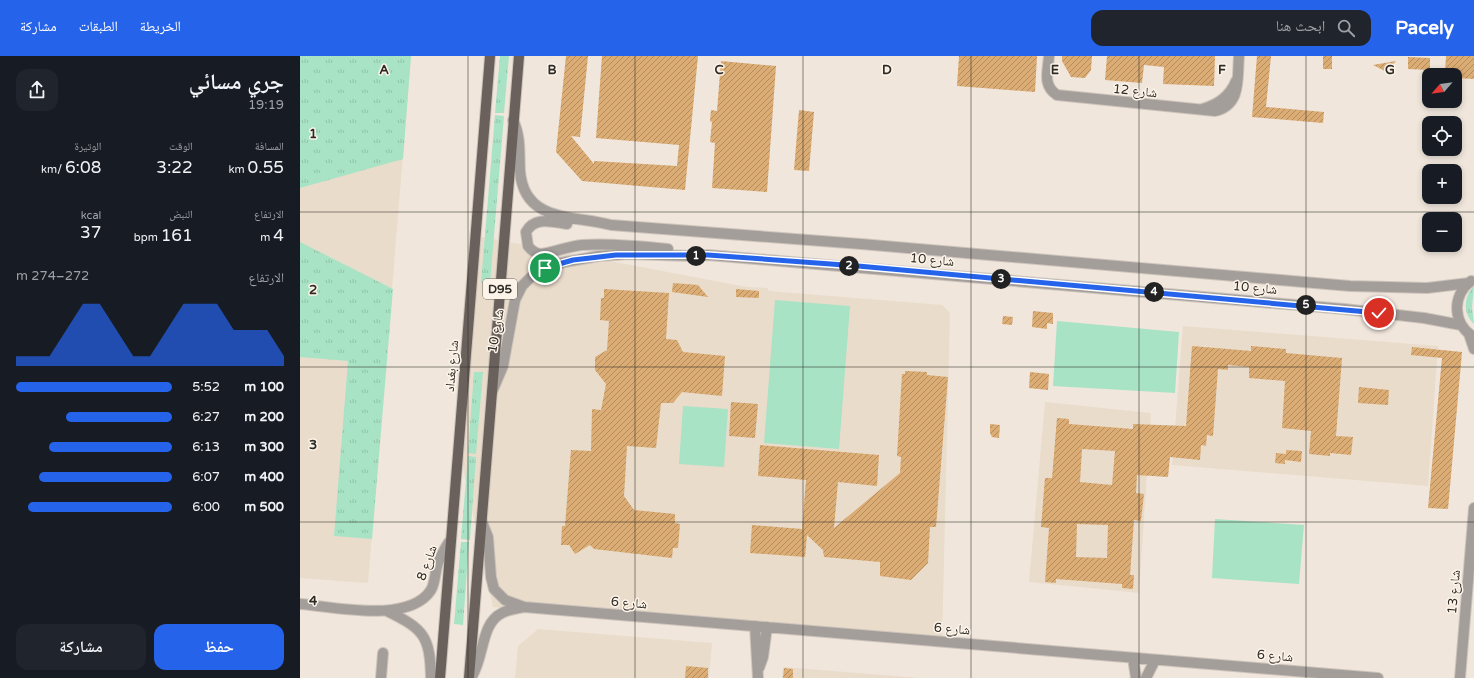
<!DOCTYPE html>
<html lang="ar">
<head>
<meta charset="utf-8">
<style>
  :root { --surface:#171b24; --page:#20242c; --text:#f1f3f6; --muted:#9ea1a6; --accent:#2563eb }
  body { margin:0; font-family:"Varela Round","Noto Naskh Arabic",sans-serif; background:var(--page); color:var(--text); direction:rtl; height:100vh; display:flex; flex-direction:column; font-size:15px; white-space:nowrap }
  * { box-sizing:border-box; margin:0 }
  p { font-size:13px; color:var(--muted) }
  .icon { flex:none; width:22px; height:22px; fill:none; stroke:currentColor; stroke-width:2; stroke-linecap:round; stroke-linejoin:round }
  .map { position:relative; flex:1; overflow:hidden; direction:ltr }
  .drawer { display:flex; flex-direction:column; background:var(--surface); width:300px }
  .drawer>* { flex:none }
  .needle { width:26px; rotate:242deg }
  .controls { position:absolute; left:1122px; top:12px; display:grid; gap:8px }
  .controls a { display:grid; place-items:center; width:40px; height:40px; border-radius:8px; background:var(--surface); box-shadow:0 2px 6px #0003; font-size:20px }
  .pin { position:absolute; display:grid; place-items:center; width:34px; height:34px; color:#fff; margin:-17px; border:2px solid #fff; border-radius:50%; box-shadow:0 1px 4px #0007 }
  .km { position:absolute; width:20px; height:20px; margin:-10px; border-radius:50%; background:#222; color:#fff; font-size:11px; line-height:20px; text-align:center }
  .round { display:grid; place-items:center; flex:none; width:42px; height:42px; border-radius:12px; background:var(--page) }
  .summary { display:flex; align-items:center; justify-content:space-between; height:68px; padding:0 16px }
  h1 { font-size:22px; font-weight:600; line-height:30px }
  .metrics { display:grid; grid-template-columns:repeat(3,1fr); gap:6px; height:68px; padding:4px 16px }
  .metrics div { display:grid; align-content:center }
  .metrics b { font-size:17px; font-weight:600 }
  .metrics small { font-size:11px; font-weight:400 }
  .metrics p { font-size:11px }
  .chart { height:112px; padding:8px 16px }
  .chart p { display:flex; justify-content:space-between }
  .chart svg { width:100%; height:72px; margin-top:4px; fill:var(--accent); opacity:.7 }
  .cta { display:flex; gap:8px; margin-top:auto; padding:8px 16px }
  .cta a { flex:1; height:46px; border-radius:12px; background:var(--accent); color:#fff; font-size:16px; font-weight:600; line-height:46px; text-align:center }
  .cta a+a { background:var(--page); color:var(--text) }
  ul { padding:0 16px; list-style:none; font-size:13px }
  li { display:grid; grid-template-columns:64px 48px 1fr; align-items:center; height:30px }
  li i { height:10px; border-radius:5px; background:var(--accent) }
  header { display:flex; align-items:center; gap:24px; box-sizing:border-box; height:56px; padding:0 20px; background:var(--accent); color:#fff }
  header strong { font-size:19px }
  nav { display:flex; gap:22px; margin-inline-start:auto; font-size:14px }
  .search { width:280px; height:36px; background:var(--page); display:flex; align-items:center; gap:10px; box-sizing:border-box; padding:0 14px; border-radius:12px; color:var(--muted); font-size:15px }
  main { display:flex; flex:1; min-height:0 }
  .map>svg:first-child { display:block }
</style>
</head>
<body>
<header>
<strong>Pacely</strong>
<div class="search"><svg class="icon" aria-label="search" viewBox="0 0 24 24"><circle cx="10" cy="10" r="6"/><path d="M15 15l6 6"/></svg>ابحث هنا</div>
<nav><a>الخريطة</a><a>الطبقات</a><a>مشاركة</a></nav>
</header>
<main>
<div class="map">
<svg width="1174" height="622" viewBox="0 0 1174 622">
  <defs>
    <pattern id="grass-tufts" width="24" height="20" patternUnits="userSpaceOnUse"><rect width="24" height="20" fill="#a8e3c5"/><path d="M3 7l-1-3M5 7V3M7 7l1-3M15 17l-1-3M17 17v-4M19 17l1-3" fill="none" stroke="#91c3a9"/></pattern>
    <pattern id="building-hatch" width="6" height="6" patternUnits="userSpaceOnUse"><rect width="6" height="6" fill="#dbac73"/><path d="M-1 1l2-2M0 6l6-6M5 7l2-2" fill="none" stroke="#b28c5e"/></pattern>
  </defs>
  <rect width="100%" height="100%" fill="#f0e6dc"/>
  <path fill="#eadccb" d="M0 0H111L68 527 0 522Z
    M172 179 447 231 467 232 469 235 642 249 650 257 642 585 193 551 156 380Z
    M883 270 1138 290 1128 430 872 409Z
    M745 346 851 357 839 537 729 526Z
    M238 573 412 587 409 622H215L218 590Z
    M483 611 620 622H482Z"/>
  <path fill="url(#grass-tufts)" d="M0 0H111L103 103 0 132Z
    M200 0H209L204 57H195Z
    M195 59 204 60 190 227H181Z
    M0 186 93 233 72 483 34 480 48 305 0 301Z
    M1174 230 1172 251 1174 268C1163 258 1163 241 1174 230Z
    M174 316H183L176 398 168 397Z
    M168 400 176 401 170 484 161 483Z
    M161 486H169L163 569 154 568Z"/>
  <path fill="#a8e3c5" d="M475 244 550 250 539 393 464 387Z
    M757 265 879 276 875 337 753 330Z
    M383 350 428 353 424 411 379 408Z
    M915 463 1004 469 999 528 912 522Z"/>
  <path fill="url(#building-hatch)" fill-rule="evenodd" d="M266 0H288L280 81 271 80 294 108V105L377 110 379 89 296 82 302 0H398L385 134 282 125 256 96Z
    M659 0H737L735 36 657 30Z
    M762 0H792L791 14 785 22 771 21 762 5Z
    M807 0H915L914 30 863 28 864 11 844 9 842 27 805 24Z
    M957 0H971L966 51 1024 56 1023 67 952 61Z
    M1023 0H1032V13H1023Z
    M1146 0H1174V23L1157 22 1158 16 1145 15Z
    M1108 1 1130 2V14L1108 13Z
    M421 5 476 10 467 136 412 132 415 87 410 86 412 66 410 65 411 54 417 55Z
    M1096 5 1087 16 1073 9Z
    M499 54 514 56 509 115 494 114Z
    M373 227 398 229 408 241 372 236Z
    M304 233 369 237 366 283 377 284 383 296 425 300 422 340 382 336 373 347H361L356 392 327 390 324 440 334 454 375 458V467L380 468 378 492H373L372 502 294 493 290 489 275 498 269 489H261L262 470H265L271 394 291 395 292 353 301 354 306 328 295 314V301L307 294 309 265 300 264 301 242H304Z
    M436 233 459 235V242L436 241Z
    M733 255 753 257V268L747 267V273L732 271Z
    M703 260 713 261 712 269 702 268Z
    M892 290 951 295V290L986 293V297L1042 302 1036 380 1053 381 1051 399 1030 397V400L1009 398 1011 375 982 372 985 325 949 322V311L928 309V314L918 313 913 380 907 379 906 390 901 389 900 404 870 401 868 421 837 419 836 437 844 438 841 465 834 464 830 519H834L833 533 822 532V528L756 523V527L745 526 749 472 741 471 745 422H752L757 362 769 363V368L833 373V368L886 370ZM782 393 815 395 812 429 780 426ZM777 468 808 469 807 502 776 501Z
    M1112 291 1162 296 1148 453 1128 452 1142 302 1111 299Z
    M605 315 627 316V319L648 321 636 471H630L628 507 611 524 580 520V506L524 501 523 494 507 479 505 501 450 497 452 469 502 473 506 424 458 420 460 389 579 399 577 430 538 426 534 472 600 417 601 401 597 400 602 318H605Z
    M730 316 749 318 748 334 729 332Z
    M1059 331 1089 334 1088 349 1058 347Z
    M431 346 458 348 455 382 429 380Z
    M690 368 700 369 699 382 692 381 690 377Z
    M986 394 1002 395 1001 406 985 404V402V408L975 407 976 397 986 398Z
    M386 610 408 612V622H385Z
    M484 612 493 613V622H483Z"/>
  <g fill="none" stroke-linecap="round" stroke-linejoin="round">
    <g stroke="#cdc4bb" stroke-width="12">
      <path id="minor" d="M749 0C748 15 742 29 757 39L915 55C942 49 937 21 939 0
        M902 53C917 49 930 40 936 25
        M213 64C221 81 219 96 220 115 224 167 274 159 311 169L561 188 1050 230 1127 232 1169 227
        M267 168C252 166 235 160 226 176L228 190C231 194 235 197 240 198 248 198 270 190 282 189 310 187 340 190 368 193
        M1171 225C1151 240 1153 269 1174 281
        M1169 278 1174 293
        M192 336 203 310 215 244 222 230 232 220 245 212 265 206 299 200 329 198 391 200 408 199 1044 253 1124 262 1161 269
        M182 466 188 481 191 521 194 533 205 544 224 551 1078 622
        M0 548C35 551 109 568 131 534 135 527 135 518 137 510 140 501 144 494 149 486
        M87 555C124 573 130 580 131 622
        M455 570 458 622
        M833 602 836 622
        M459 612 463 601 467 571
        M81 622 83 597
        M171 622C185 601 180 568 202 557 209 553 217 553 224 551
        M846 622 855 604
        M1160 622 1174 452"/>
    </g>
    <g stroke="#cdc4bb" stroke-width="12">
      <path id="major" d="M140 622 190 0
        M169 622 219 0"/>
    </g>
    <use href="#minor" stroke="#a49e9b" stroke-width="10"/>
    <use href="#major" stroke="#6b615c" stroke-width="10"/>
  </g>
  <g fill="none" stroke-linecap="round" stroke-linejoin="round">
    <g stroke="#fff" stroke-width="8">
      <path id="route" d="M245 212 273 204 316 199H408L558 210 1079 257"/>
    </g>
    <use href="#route" stroke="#2563eb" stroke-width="5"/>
  </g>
  <path fill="none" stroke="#2e2b27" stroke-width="1" stroke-opacity="0.55" d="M168 0V622M335 0V622M503 0V622M671 0V622M839 0V622M1006 0V622M0 156H1174M0 311H1174M0 466H1174"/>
  <g text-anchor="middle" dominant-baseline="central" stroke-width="3" stroke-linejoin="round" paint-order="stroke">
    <rect fill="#fdf4e9" stroke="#6c6761" stroke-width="1" x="183" y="223" width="34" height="20" rx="3"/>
    <g font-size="12" font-weight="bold" fill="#2e2b27">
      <text x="200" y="233">D95</text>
    </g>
    <g font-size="13" fill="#2e2b27" stroke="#fdf4e9">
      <text transform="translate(835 35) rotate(6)">شارع 12</text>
      <text transform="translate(632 204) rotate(5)">شارع 10</text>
      <text transform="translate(955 232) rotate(5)">شارع 10</text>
      <text transform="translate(196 275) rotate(-80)">شارع 10</text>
      <text transform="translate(152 310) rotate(-85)">شارع بغداد</text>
      <text transform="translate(127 507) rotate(-70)">شارع 8</text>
      <text transform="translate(1154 536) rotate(-85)">شارع 13</text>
      <text transform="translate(329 547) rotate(5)">شارع 6</text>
      <text transform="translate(652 573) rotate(5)">شارع 6</text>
      <text transform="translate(975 600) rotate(5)">شارع 6</text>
    </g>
  </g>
  <g font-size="13" text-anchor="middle" font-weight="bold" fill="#2e2b27" stroke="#fdf4e9" stroke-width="3" stroke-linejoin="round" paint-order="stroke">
    <text x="84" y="18">A</text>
    <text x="252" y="18">B</text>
    <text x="419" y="18">C</text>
    <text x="587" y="18">D</text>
    <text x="755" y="18">E</text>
    <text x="922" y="18">F</text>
    <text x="1090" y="18">G</text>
    <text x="13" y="82">1</text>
    <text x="13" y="238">2</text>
    <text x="13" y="393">3</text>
    <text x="13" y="549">4</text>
  </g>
</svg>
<div class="controls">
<a><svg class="needle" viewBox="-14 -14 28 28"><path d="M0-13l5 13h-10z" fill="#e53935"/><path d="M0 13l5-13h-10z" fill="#9ea1a6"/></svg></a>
<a><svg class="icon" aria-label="locate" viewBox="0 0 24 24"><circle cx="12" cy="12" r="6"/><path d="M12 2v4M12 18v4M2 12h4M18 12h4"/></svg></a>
<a>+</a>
<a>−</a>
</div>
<div class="pin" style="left:245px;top:212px;background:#1e9e55"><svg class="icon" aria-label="arrive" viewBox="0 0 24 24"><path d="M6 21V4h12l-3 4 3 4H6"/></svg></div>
<div class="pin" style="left:1079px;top:257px;background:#d93025"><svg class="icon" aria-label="check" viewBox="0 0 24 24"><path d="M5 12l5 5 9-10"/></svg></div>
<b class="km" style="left:396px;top:200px">1</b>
<b class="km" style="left:549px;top:210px">2</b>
<b class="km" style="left:701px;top:223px">3</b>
<b class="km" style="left:854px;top:236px">4</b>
<b class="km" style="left:1006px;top:249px">5</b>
</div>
<section class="drawer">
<div class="summary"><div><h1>جري مسائي</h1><p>19:19</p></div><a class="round"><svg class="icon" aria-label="share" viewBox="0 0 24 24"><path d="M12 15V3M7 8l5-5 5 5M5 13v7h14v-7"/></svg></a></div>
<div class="metrics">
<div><p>المسافة</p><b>0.55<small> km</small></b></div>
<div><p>الوقت</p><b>3:22</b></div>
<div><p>الوتيرة</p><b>6:08<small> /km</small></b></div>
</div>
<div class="metrics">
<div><p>الارتفاع</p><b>4<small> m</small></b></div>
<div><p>النبض</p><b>161<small> bpm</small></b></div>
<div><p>kcal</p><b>37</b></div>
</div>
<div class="chart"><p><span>الارتفاع</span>272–274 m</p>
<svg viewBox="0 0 160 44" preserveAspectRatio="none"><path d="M0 44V38L10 38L20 38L30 22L40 6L50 6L60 22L70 38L80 38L90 22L100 6L110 6L120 6L130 22L140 22L150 22L160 38V44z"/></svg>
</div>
<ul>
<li><b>100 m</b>5:52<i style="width:100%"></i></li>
<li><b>200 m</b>6:27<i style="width:68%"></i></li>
<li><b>300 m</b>6:13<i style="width:79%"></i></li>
<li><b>400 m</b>6:07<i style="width:85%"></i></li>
<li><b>500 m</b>6:00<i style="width:92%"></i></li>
</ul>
<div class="cta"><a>حفظ</a><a>مشاركة</a></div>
</section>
</main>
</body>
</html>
